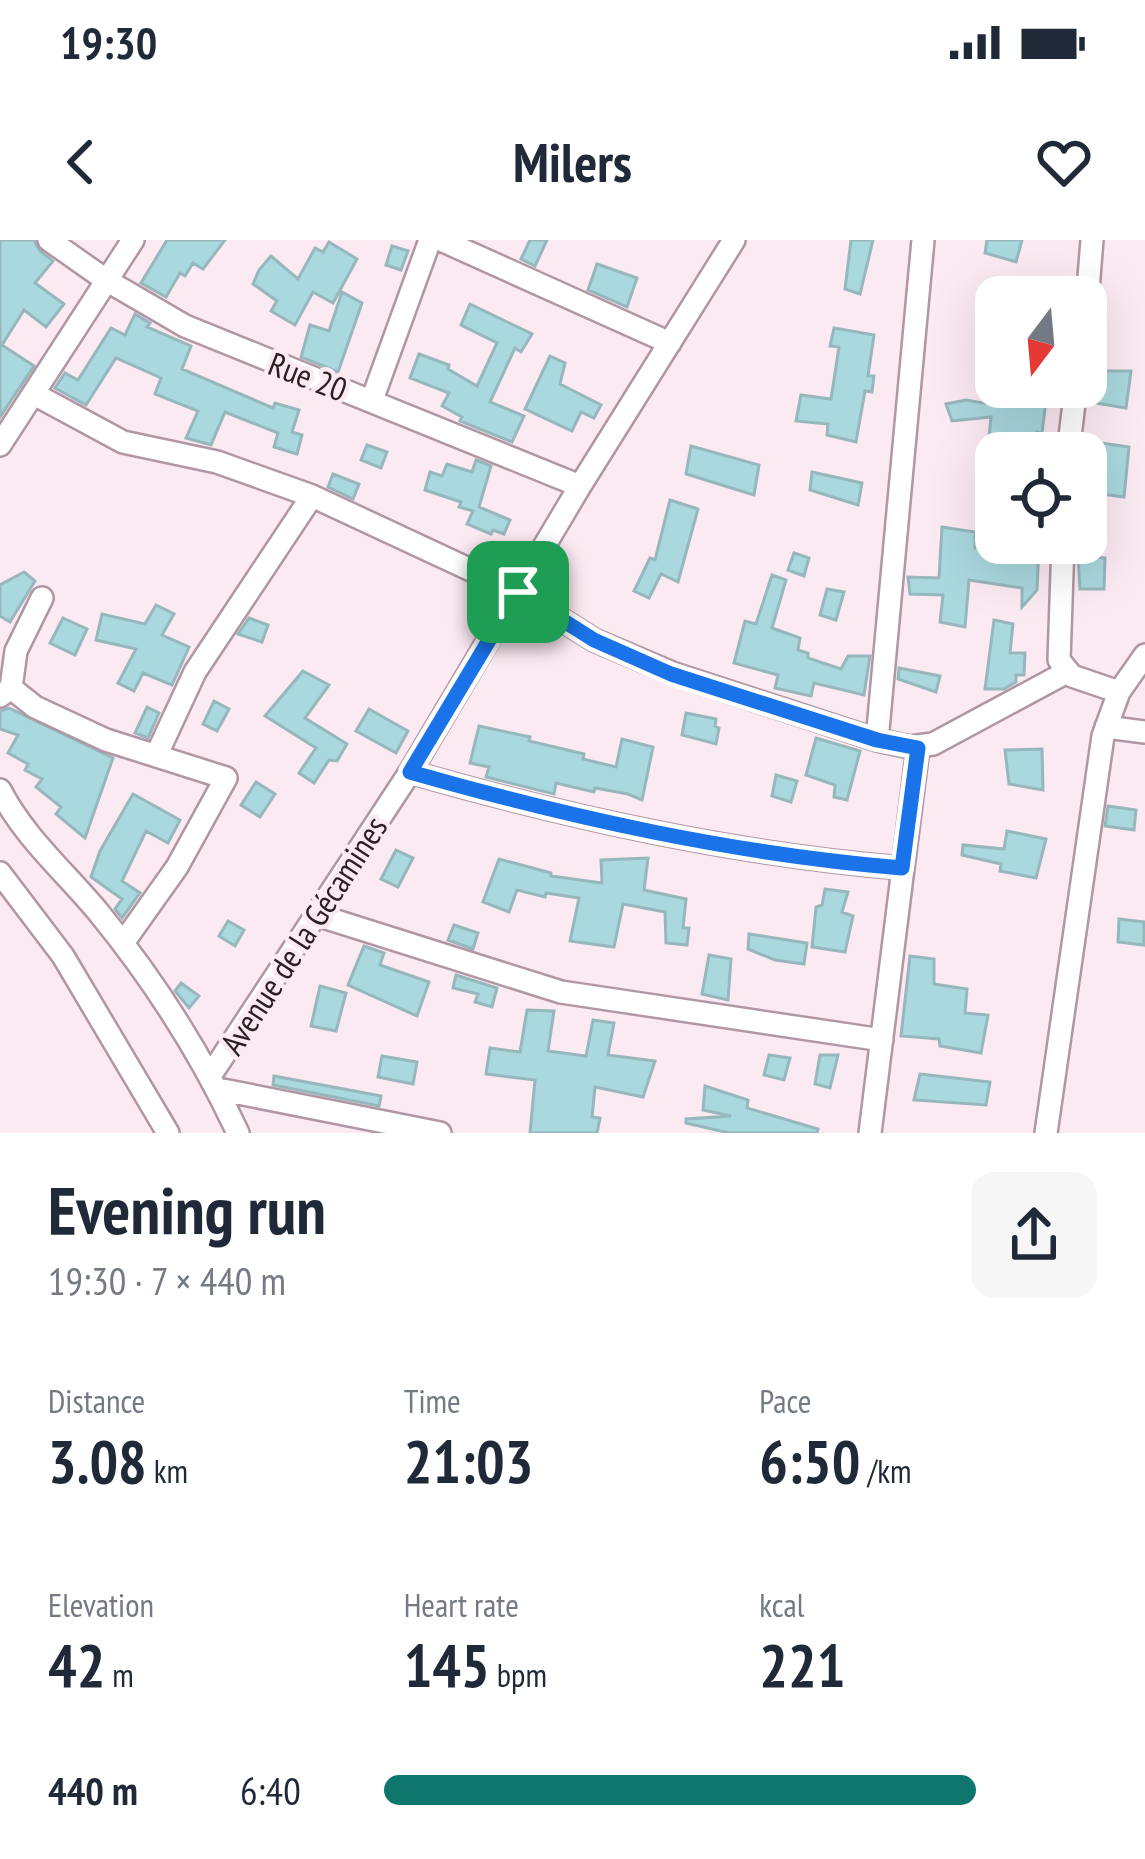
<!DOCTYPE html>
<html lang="en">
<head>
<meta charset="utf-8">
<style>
  :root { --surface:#fff; --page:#f6f6f7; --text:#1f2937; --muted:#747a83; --accent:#0f766e }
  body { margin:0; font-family:"PT Sans Narrow",sans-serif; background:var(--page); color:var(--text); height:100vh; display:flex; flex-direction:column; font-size:45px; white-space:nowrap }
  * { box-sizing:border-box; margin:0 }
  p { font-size:39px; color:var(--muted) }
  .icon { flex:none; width:66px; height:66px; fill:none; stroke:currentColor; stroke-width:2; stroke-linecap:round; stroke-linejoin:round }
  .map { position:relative; height:893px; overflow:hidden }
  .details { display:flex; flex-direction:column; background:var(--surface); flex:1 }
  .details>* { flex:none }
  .needle { width:78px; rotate:196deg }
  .buttons { position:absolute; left:975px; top:36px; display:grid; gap:24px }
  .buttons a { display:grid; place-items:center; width:132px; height:132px; border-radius:24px; background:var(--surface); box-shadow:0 12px 48px #0002; font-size:60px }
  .pin { position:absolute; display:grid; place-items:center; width:102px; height:102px; color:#fff; margin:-51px; border-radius:24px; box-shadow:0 6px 18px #0006 }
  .round { display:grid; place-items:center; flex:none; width:126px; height:126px; border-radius:24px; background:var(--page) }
  .summary { display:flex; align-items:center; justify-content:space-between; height:204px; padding:0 48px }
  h1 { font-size:66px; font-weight:700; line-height:90px }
  .metrics { display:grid; grid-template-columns:repeat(3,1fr); gap:18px; height:204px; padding:12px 48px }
  .metrics div { display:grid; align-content:center }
  .metrics b { font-size:60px; font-weight:700 }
  .metrics small { font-size:33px; font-weight:400 }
  .metrics p { font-size:33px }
  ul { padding:0 48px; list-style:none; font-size:39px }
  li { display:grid; grid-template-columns:192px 144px 1fr; align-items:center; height:90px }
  li i { height:30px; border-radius:15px; background:var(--accent) }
  .status { display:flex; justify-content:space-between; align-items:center; height:84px; padding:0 60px; background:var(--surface); direction:ltr }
  .status svg { height:33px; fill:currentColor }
  header { display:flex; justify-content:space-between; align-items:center; height:156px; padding:0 48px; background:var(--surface); font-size:54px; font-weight:700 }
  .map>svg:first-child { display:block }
</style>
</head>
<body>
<div class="status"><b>19:30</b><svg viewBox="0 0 49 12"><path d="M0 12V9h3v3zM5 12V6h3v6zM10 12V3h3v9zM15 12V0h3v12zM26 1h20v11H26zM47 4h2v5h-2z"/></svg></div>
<header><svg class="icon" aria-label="back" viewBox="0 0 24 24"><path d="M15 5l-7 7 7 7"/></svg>Milers<svg class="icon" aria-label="heart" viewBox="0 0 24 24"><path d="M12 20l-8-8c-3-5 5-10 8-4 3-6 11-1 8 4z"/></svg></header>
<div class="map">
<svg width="1145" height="893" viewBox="0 0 1145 893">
  <rect width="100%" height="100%" fill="#fceaf2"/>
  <path fill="#aad8df" stroke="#96b7bc" stroke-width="3" d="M0 0H34L40 11 53 21 35 43 64 64 46 87 24 70 2 105 34 126 0 177Z
    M167 0H225L203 29 193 23 185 36 180 33 166 57 141 43Z
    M530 0H547L535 26 521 19Z
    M851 0H873L860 54 845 49Z
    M987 0H1022L1016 22 985 13Z
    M329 2 357 19 333 63 313 52 295 85 271 71 277 61 253 44 259 30 271 16 298 39 315 8 323 12Z
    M392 6 408 11 401 30 386 25Z
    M597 24 637 38 627 67 588 50Z
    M342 52 362 63 338 132 301 117 310 85 329 91Z
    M470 64 532 94 521 112 515 108 490 162 524 176 512 202 460 181 462 177 442 166 449 153 410 138 419 114 449 125 448 129 477 146 497 103 461 85Z
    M135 74 150 83 147 87 191 106 182 129 273 168 275 163 299 170 292 192 302 195 297 214 274 207 278 193 225 172 211 205 186 198 198 171 155 154 161 138 116 118 86 165 55 148 65 133 78 140 111 88 125 95Z
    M834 88 874 95 868 136H874L872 152 865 151 856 202 827 195 828 184 796 181 801 155 831 159 839 107 830 106Z
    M550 116 565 123 560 144 601 165 594 178 581 172 572 191 525 169Z
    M1098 131H1131L1126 168 1096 163Z
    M1000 156 1046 161 1042 193 1037 192 1034 213 988 207 991 177 952 181 946 164 966 160 1001 166Z
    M1101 203 1129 207 1124 257 1086 252 1092 218 1096 219Z
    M367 205 387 212 381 228 361 220Z
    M691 206 759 225 754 255 686 234Z
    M476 220 491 226 479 267 510 280 504 294 493 290 491 294 467 284 473 271 459 267 461 262 425 250 430 232 442 236 447 224 472 232Z
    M812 232 862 243 858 265 810 250Z
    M333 234 359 244 353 259 328 247Z
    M670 260 698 269 678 342 661 334 649 358 634 351 650 318 655 320Z
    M942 287 975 292V308L1039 307 1037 350 1022 367V348L969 340 965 387 940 382 943 355 910 354 908 337 939 338Z
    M794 313 809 318 804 336 788 330Z
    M1078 316 1105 318 1104 349H1080Z
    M24 332 35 341 10 382 0 376V345Z
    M772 335 786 340 772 388 800 398 798 410 808 413V418L841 429 848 416H870L864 455 814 443 811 456 775 448 778 435 734 423 745 381 756 384Z
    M827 349 844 352 836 380 820 375Z
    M156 365 174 374 162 395 189 407 172 445 143 433 134 451 118 443 136 409 96 400 102 374 145 384Z
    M63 378 87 389 75 415 50 403Z
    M249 378 268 385 262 402 238 394Z
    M994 380 1013 384 1010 413H1025L1024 435H1016V442L1004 449H985Z
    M899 428 940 436 936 452 898 439Z
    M303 431 329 445 305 478 347 504 337 521 329 520 314 543 299 533 316 508 265 476Z
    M214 461 229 469 217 491 203 484Z
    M147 467 159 473 148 498 135 493Z
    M9 468 113 518 85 598 56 574 61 567 36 547 42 539 25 530 28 524 8 513 18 495 0 489V471Z
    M369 469 408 491 396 513 356 491Z
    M686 473 716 479 715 486 719 488 716 504 682 495Z
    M479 486 530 497 529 501 584 514 583 519 616 527 622 499 653 507 642 560 628 554 595 548 594 552 556 543 554 554 486 537 489 527 470 523Z
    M816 498 860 511 847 560 834 557 835 545 806 535Z
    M1042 509 1043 550 1009 544 1005 510Z
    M776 535 797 541 791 562 772 556Z
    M256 542 275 554 260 577 241 565Z
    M133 554 180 580 168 603 146 591 122 641 140 653 122 678 115 669 122 659 91 637 100 611Z
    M1108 566 1136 570 1134 590 1105 586Z
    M1007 591 1046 599 1036 638 1000 631 1001 624 962 615 963 605 1004 609Z
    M396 610 413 618 398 647 381 639Z
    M648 618 644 650 686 659 683 688H689L687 705 666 703 665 672 623 664 614 707 570 701 579 658 546 653 545 657 517 650 509 672 483 662 499 619 551 633V636L602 643 601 620Z
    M825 649 848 652 842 672 853 676 845 712 812 707 816 667 822 665Z
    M1119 679 1144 682V705L1118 702Z
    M228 681 244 690 235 706 219 696Z
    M454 685 478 693 473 709 448 700Z
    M749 694 807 703 804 724 775 720 748 709Z
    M364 706 384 713 380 725 429 742 417 776 348 745Z
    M709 715 731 719 728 760 702 754Z
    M910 716 934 719V744L967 749 965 773 988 775 981 813 940 806 939 799 901 796Z
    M456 735 497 748 492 767 475 762 478 754 453 748Z
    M181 743 199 756 189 768 175 751Z
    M320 746 346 753 336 791 311 786Z
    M527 770 554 771 548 811 586 816 593 780 614 783 608 815 655 821 643 857 595 847 592 877 600 878 597 893H530L535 840 486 834 490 808 520 812Z
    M769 815 790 818 784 840 764 835Z
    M820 815H838L830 848 815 844Z
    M382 816 417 822 413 844 378 837Z
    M920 834 990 842 986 865 914 860Z
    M274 836 381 856 379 866 273 845Z
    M705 846 748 860 747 868 818 889 817 893H729L686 883V879L731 876 703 870Z"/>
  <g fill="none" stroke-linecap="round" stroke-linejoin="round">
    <g stroke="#b196a3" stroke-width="26">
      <path id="street" d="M49 0 106 40 185 86 580 246
        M441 0 670 103
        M1086 74 1092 0
        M34 154 123 202 217 222 312 256 518 352 594 400 672 433 877 500 910 507 933 504 1067 432
        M372 160 430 0
        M0 205 133 0
        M1068 213 1076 147
        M1063 303 1059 420 1072 436 1119 452
        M11 448 16 411 42 358
        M0 456 11 448 35 467 106 500 226 538 177 627 123 703
        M1106 487 1145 492
        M877 500 923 0
        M156 516 195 432 312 256
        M410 532C571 578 734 614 902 628
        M0 550C24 597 66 633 99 673 153 739 202 816 238 893
        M0 633 63 716 168 893
        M317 675 561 752 882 800
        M210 836 410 532 580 246 734 0
        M218 849 440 893
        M870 893 918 508
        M1046 893 1103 496 1119 452 1145 415"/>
    </g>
    <use href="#street" stroke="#fff" stroke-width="21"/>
  </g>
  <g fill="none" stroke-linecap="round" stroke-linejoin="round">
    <g stroke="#fff" stroke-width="24">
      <path id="route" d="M518 352 594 400 671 434 877 500 918 508 902 628C734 614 571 578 410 532Z"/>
    </g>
    <use href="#route" stroke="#1a73e8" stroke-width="15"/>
  </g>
  <g text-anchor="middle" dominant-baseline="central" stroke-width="9" stroke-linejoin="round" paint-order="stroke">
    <g font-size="33" fill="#291f23" stroke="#fceaf2">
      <text transform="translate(308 136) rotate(21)">Rue 20</text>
      <text transform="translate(303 695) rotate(-57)">Avenue de la Gécamines</text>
    </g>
  </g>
</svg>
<div class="buttons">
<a><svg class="needle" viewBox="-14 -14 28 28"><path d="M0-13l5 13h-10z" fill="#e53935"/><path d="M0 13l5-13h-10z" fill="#747a83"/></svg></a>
<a><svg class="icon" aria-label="locate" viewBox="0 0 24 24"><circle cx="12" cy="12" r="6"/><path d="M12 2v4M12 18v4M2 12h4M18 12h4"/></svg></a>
</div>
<div class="pin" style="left:518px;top:352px;background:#1e9e55"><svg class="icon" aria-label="arrive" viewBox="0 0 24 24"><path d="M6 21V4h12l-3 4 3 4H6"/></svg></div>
</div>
<section class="details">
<div class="summary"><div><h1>Evening run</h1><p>19:30 · 7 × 440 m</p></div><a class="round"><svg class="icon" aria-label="share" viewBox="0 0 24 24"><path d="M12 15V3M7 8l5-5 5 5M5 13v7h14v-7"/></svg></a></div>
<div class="metrics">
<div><p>Distance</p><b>3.08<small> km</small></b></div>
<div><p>Time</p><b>21:03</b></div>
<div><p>Pace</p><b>6:50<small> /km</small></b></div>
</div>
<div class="metrics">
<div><p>Elevation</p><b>42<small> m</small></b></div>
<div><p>Heart rate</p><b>145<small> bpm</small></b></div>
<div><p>kcal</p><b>221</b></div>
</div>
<ul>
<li><b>440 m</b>6:40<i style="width:83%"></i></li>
</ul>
</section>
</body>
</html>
